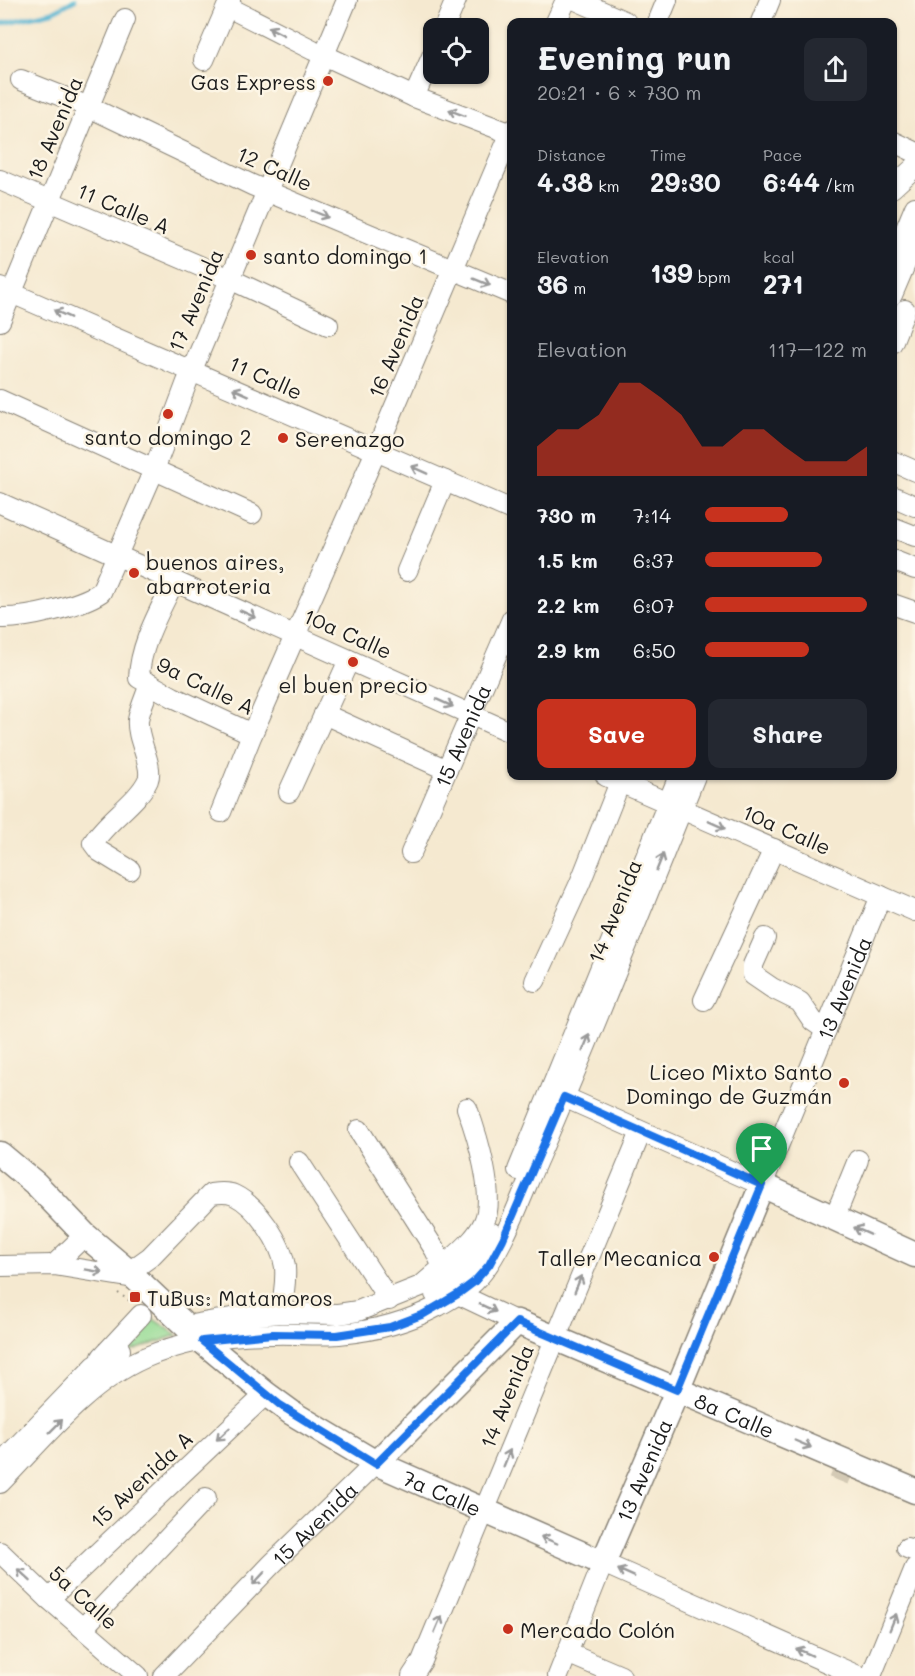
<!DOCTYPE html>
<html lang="en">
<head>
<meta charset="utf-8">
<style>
  :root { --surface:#171b24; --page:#242831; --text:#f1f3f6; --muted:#9ea1a6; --accent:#c8321e }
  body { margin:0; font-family:Mali,sans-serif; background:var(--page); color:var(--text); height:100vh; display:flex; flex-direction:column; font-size:22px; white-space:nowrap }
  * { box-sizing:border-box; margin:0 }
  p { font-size:20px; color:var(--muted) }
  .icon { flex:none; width:33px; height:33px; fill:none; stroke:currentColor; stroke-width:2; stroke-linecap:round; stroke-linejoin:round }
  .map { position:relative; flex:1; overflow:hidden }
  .panel { position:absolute; left:507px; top:18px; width:390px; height:762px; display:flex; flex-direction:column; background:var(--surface); border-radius:12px; box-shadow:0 2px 4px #0004 }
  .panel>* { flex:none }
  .controls { position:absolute; left:423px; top:18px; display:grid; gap:12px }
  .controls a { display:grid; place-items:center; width:66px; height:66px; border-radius:12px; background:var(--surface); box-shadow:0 2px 4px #0004; font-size:30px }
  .pin { position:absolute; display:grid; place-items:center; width:51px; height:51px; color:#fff; margin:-62px -26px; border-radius:50% 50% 50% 0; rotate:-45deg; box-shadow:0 0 6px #0007 }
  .pin .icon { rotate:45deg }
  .round { display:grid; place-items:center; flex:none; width:63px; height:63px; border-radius:12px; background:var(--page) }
  .headline { display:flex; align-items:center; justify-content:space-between; height:102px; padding:0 30px }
  h1 { font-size:33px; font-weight:700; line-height:45px }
  .metrics { display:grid; grid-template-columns:repeat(3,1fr); gap:9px; height:102px; padding:6px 30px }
  .metrics div { display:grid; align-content:center }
  .metrics b { font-size:26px; font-weight:700 }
  .metrics small { font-size:16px; font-weight:400 }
  .metrics p { font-size:16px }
  .chart { height:168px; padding:12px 30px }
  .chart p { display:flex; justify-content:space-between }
  .chart svg { width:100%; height:108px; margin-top:6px; fill:var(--accent); opacity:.7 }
  .button { display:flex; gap:12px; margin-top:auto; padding:12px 30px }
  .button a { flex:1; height:69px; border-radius:12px; background:var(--accent); color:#fff; font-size:24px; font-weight:700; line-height:69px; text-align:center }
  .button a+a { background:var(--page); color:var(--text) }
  ul { padding:0 30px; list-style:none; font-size:20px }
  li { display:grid; grid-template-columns:96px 72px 1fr; align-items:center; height:45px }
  li i { height:15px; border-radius:8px; background:var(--accent) }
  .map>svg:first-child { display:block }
</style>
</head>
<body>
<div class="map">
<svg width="915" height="1676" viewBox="0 0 915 1676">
  <rect width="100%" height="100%" fill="#fcf5e5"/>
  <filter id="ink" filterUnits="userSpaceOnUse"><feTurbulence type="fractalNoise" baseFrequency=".0167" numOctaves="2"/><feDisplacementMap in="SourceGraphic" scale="12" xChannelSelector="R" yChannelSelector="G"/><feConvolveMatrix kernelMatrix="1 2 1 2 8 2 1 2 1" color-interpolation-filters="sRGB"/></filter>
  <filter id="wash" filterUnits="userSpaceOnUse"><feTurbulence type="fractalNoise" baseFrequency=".008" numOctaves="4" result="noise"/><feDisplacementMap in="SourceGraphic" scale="24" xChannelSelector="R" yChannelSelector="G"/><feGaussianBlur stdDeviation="1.35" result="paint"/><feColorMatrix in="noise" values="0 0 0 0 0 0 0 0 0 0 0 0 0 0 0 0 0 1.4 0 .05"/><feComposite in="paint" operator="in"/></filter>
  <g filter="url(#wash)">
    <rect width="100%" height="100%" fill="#f5e9d0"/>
    <path fill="#96db95" stroke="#597c58" stroke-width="1.5" d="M152 1318 177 1335 127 1353 117 1345Z"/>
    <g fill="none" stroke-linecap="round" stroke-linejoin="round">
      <path stroke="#53b4d2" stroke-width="4.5" d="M0 24 52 12 75 0"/>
    </g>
  </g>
  <g filter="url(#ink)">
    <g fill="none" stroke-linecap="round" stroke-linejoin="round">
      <path stroke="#d4cab5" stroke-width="20" stroke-dasharray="20 10" stroke-linecap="butt" d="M839 1481 844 1469"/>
      <g stroke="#888276" stroke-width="22">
        <g id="minor">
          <path d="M576 0 626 22"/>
          <path d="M228 7 313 50 414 97 512 134"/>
          <path d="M556 22 566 0"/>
          <path d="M658 22 667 0"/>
          <path d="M761 22 770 0"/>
          <path d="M444 28 456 0"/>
          <path d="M204 60 230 0"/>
          <path d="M21 80 89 107 252 185 512 294"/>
          <path d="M414 97 434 52"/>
          <path d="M892 141 915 152"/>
          <path d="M0 180 230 279 328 325"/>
          <path d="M892 188 915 167"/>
          <path d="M895 255 915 207"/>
          <path d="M0 288 512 510"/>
          <path d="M892 295 915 241"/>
          <path d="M0 321 125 19"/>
          <path d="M892 343 905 310"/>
          <path d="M0 400 252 514"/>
          <path d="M892 461 915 471"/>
          <path d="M892 496 915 506"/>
          <path d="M0 503 512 733"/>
          <path d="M892 527 915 536"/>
          <path d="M892 560 915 569"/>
          <path d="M407 571 445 481"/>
          <path d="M174 581C160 611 140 644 139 678L173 697 252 734"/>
          <path d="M892 604 915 612"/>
          <path d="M0 618C26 619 80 606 101 592L154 470 187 382 347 0"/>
          <path d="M324 714 447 770"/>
          <path d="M606 776 915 911"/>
          <path d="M289 792 349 660"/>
          <path d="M221 812 252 734 376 451 512 130"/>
          <path id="s1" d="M411 853 512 619"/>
          <path d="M130 870 99 851 93 843C106 821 138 802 148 780 154 765 136 739 138 720 140 708 146 696 150 684"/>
          <path d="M765 938 753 965V975L772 988 800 1002 813 1021 826 1030"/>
          <path d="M535 981 580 883 620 782"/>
          <path d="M704 1000 774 849"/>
          <path id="s2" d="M564 1097 762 1185 881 896"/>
          <path d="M299 1162 389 1300"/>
          <path d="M518 1170 679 776"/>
          <path d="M834 1219 858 1160"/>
          <path d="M54 1265 85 1235"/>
          <path d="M0 1266 54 1265 134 1278"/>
          <path d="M443 1267C457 1254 476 1240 484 1222 496 1196 477 1135 467 1108"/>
          <path d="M129 1272 150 1257 211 1194C218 1193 227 1192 234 1195 256 1205 282 1243 285 1267 286 1280 283 1300 280 1313"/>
          <path d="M435 1294C459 1279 479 1258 492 1233"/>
          <path d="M458 1294 517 1322"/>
          <path d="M186 1326 237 1317 280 1313 338 1314 358 1311 421 1286 443 1267 435 1250 359 1130"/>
          <path d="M102 1357 141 1315"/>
          <path d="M0 1464 95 1366 120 1350"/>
          <path d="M0 1483C43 1439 87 1383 144 1358 184 1341 229 1334 273 1334 295 1333 317 1336 339 1334 374 1331 406 1323 438 1306 450 1299 464 1292 474 1282 503 1253 522 1193 539 1156 594 1030 644 902 695 776"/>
          <path d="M907 1548 915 1551"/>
          <path d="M0 1552 49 1599 138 1676"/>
          <path d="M49 1599 266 1394"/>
          <path d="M83 1628 206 1498"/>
          <path d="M567 1653 621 1676"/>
          <path id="s3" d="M164 1676 272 1564 376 1463"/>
          <path d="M412 1676 422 1661 641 1132"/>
          <path d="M558 1676 603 1563 858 1676"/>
          <path d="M871 1676 915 1568"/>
        </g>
      </g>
      <g stroke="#888276" stroke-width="27">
        <g id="major">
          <path id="s4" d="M0 1154 36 1184 85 1235 129 1272 202 1341 266 1394 292 1413 376 1463 603 1563 674 1398 762 1185 915 1255"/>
          <path id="s5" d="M376 1463 517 1322 915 1491"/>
        </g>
      </g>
      <path stroke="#888276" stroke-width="2" stroke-dasharray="1.5 4.5" stroke-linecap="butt" d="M118 1293 130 1301"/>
      <use href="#minor" stroke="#fff" stroke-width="20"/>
      <use href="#major" stroke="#fff" stroke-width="24"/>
    </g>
    <defs><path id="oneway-shaft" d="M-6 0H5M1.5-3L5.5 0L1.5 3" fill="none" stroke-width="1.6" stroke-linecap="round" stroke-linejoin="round" transform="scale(1.5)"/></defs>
    <g stroke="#999">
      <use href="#oneway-shaft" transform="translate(276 31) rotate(-153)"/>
      <use href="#oneway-shaft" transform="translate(457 113) rotate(-160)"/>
      <use href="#oneway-shaft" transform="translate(320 214) rotate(23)"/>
      <use href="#oneway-shaft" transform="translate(482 282) rotate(22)"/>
      <use href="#oneway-shaft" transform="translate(62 314) rotate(-156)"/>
      <use href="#oneway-shaft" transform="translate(241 392) rotate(-156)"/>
      <use href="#oneway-shaft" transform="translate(419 470) rotate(-156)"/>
      <use href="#oneway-shaft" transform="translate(248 614) rotate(24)"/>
      <use href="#oneway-shaft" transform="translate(445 703) rotate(24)"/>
      <use href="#oneway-shaft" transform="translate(717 825) rotate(24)"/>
      <use href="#oneway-shaft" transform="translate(660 862) rotate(-68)"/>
      <use href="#oneway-shaft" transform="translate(586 1043) rotate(-68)"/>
      <use href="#oneway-shaft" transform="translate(862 1231) rotate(-156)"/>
      <use href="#oneway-shaft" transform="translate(94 1271) rotate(10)"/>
      <use href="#oneway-shaft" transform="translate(578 1284) rotate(-68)"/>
      <use href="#oneway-shaft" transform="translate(488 1308) rotate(25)"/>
      <use href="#oneway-shaft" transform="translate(56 1426) rotate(-45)"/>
      <use href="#oneway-shaft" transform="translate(223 1434) rotate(137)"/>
      <use href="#oneway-shaft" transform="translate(803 1444) rotate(23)"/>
      <use href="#oneway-shaft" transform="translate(507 1458) rotate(-68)"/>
      <use href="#oneway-shaft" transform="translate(549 1540) rotate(-157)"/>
      <use href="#oneway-shaft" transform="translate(626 1573) rotate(-156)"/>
      <use href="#oneway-shaft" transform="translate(24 1575) rotate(-137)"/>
      <use href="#oneway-shaft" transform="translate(259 1578) rotate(133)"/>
      <use href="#oneway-shaft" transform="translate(893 1622) rotate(-68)"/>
      <use href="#oneway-shaft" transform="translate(438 1624) rotate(-67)"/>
      <use href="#oneway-shaft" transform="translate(804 1652) rotate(-156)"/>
    </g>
  </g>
  <g fill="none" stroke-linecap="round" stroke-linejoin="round" filter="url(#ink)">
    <g stroke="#fff" stroke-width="12">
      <path id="route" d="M564 1097 762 1185 677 1390 517 1322 376 1464 280 1405 202 1341 273 1334 337 1335 390 1327 424 1314 458 1294 474 1282 489 1265 503 1239Z"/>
    </g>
    <use href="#route" stroke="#1a73e8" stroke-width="8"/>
  </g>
  <g fill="#c8321e" stroke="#fcf5e5" stroke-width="2">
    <circle cx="328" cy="81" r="6"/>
    <circle cx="251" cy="255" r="6"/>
    <circle cx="168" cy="414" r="6"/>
    <circle cx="283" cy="438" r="6"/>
    <circle cx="134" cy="573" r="6"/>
    <circle cx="353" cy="662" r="6"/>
    <circle cx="844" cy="1083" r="6"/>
    <circle cx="714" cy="1257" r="6"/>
    <rect x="129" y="1291" width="12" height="12" rx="3"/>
    <circle cx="508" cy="1629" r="6"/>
  </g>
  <g text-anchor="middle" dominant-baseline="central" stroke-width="5" stroke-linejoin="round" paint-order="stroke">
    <g font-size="21" fill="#1c1c1c" stroke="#fcf5e5" text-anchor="start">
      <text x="316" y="81" text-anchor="end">Gas Express</text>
      <text x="263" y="255">santo domingo 1</text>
      <text x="168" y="436" text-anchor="middle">santo domingo 2</text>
      <text x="295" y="438">Serenazgo</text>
      <text x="146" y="561">buenos aires,<tspan x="146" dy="24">abarroteria</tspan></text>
      <text x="353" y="684" text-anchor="middle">el buen precio</text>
      <text x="832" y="1071" text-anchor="end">Liceo Mixto Santo<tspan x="832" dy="24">Domingo de Guzmán</tspan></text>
      <text x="702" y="1257" text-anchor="end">Taller Mecanica</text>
      <text x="147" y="1297">TuBus: Matamoros</text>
      <text x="520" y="1629">Mercado Colón</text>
    </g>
    <g font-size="21" fill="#1c1c1c" stroke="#fcf5e5">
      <text transform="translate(54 128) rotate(-67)">18 Avenida</text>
      <text transform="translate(275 168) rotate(24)">12 Calle</text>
      <text transform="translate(124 208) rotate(23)">11 Calle A</text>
      <text transform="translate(195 300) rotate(-67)">17 Avenida</text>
      <text transform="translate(395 346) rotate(-67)">16 Avenida</text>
      <text transform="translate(266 377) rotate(24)">11 Calle</text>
      <text transform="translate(348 633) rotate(24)">10a Calle</text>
      <text transform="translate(206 685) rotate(26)">9a Calle A</text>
      <text stroke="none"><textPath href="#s1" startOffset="128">15 Avenida</textPath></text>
      <text transform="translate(787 829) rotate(24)">10a Calle</text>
      <text transform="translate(614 911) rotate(-68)">14 Avenida</text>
      <text stroke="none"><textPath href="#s2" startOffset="430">13 Avenida</textPath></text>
      <text transform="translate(506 1396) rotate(-68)">14 Avenida</text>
      <text stroke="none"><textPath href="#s5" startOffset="436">8a Calle</textPath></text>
      <text stroke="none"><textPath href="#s4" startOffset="838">13 Avenida</textPath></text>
      <text transform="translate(141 1479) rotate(-43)">15 Avenida A</text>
      <text stroke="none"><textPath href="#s4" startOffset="561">7a Calle</textPath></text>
      <text stroke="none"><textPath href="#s3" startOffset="214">15 Avenida</textPath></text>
      <text transform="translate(84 1597) rotate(42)">5a Calle</text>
    </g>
  </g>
</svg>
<div class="controls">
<a><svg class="icon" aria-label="locate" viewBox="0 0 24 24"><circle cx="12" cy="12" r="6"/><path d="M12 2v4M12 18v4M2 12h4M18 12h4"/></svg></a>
</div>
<div class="pin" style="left:762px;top:1185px;background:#1e9e55"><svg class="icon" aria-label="arrive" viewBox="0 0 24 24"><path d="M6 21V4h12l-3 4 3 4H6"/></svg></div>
<section class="panel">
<div class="headline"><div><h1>Evening run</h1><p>20:21 · 6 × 730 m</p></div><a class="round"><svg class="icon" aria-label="share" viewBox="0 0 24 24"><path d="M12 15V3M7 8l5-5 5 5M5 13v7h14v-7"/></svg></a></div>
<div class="metrics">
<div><p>Distance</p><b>4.38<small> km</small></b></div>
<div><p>Time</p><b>29:30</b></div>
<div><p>Pace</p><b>6:44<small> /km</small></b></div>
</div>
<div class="metrics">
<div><p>Elevation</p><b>36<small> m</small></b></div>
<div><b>139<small> bpm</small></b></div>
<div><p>kcal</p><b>271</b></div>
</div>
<div class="chart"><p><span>Elevation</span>117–122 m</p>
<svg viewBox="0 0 160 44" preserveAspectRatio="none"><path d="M0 44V32L10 25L20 25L30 19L40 6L50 6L60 12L70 19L80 32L90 32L100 25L110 25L120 32L130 38L140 38L150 38L160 32V44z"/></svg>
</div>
<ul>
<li><b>730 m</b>7:14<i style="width:51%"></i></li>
<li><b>1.5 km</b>6:37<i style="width:72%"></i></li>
<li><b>2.2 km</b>6:07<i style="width:100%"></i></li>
<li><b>2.9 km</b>6:50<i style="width:64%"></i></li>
</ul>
<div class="button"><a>Save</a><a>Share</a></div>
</section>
</div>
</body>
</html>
